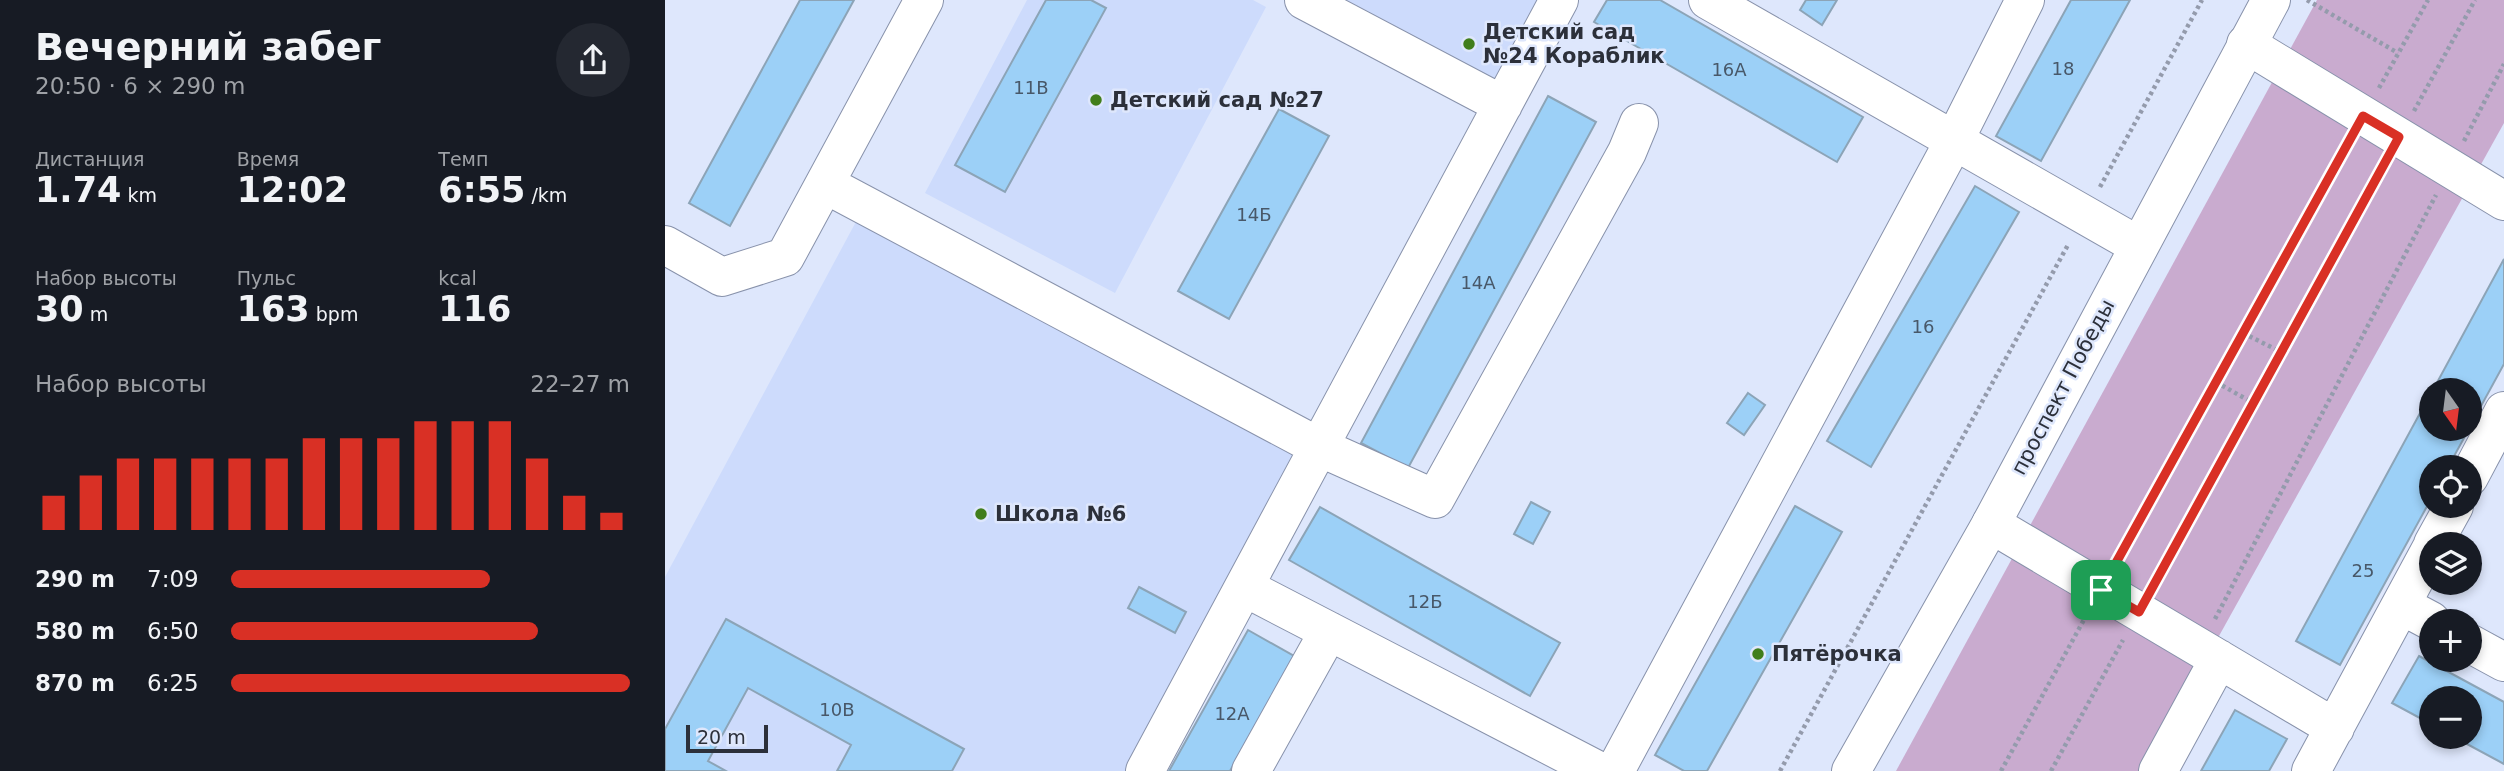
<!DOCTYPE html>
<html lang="ru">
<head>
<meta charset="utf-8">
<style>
  :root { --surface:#171b24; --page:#242831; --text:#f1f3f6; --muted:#9ea1a6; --accent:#d93025 }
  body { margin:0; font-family:"DejaVu Sans",sans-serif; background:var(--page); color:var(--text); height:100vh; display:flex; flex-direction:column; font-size:26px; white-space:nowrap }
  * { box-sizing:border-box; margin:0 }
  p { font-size:23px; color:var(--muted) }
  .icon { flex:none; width:38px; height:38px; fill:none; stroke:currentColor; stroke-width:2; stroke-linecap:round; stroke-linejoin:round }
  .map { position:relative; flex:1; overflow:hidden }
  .details { display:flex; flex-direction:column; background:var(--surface); width:665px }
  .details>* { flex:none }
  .needle { width:46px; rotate:166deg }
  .fabs { position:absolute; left:1754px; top:378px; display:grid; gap:14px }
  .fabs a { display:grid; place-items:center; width:63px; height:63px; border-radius:50%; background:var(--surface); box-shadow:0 4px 10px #0003; font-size:35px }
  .scale { position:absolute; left:21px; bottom:18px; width:82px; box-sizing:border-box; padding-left:7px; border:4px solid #2c303a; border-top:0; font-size:19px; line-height:24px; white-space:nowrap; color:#2c303a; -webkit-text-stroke:5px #dee7fc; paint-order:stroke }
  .pin { position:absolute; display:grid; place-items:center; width:60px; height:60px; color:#fff; margin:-30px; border-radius:14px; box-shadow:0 4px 10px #0006 }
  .round { display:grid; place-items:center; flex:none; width:74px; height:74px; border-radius:37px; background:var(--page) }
  .headline { display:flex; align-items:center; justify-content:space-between; height:119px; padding:0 35px }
  h1 { font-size:38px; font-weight:800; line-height:52px }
  .metrics { display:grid; grid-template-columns:repeat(3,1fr); gap:10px; height:119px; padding:7px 35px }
  .metrics div { display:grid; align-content:center }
  .metrics b { font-size:35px; font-weight:800 }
  .metrics small { font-size:19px; font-weight:400 }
  .metrics p { font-size:19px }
  .chart { height:196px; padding:14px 35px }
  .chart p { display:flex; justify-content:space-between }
  .chart svg { width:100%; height:126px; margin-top:7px; stroke:var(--accent); stroke-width:6 }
  ul { padding:0 35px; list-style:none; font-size:23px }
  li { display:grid; grid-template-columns:112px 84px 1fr; align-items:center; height:52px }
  li i { height:18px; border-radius:9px; background:var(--accent) }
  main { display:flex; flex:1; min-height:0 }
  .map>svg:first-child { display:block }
</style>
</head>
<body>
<main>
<section class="details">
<div class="headline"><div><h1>Вечерний забег</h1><p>20:50 · 6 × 290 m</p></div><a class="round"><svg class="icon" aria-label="share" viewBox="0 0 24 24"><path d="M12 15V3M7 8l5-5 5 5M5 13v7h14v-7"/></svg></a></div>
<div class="metrics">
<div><p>Дистанция</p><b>1.74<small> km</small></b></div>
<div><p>Время</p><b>12:02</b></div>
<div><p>Темп</p><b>6:55<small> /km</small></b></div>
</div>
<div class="metrics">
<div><p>Набор высоты</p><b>30<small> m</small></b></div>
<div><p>Пульс</p><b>163<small> bpm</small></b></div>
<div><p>kcal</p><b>116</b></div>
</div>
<div class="chart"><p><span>Набор высоты</span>22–27 m</p>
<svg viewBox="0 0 160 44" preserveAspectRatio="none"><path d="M5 44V32M15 44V25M25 44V19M35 44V19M45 44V19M55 44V19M65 44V19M75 44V12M85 44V12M95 44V12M105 44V6M115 44V6M125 44V6M135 44V19M145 44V32M155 44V38"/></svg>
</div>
<ul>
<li><b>290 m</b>7:09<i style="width:65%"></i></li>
<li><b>580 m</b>6:50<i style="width:77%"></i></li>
<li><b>870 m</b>6:25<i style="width:100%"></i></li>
</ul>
</section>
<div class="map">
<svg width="1839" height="771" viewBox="0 0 1839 771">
  <rect width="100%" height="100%" fill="#dee7fc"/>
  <path fill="#cddbfc" d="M362 0H588L601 7 450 293 260 193Z
    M667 0H881L834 89Z
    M193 218 631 452 460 771H0V577Z"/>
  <path fill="#c9abcf" d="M1652 0H1839V123L1479 771H1231Z"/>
  <path fill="#9cd0f7" stroke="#8ca4b7" stroke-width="2" d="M135 0H189L65 226 24 203Z
    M381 0H426L441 8 340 192 290 165Z
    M942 0H995L1198 117 1172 162 929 22Z
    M1141 0H1172L1157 25 1135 10Z
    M1406 0H1465L1376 161 1331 136Z
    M883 96 931 122 743 468 696 443Z
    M614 109 664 136 564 319 513 291Z
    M1310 186 1354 212 1206 467 1162 441Z
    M1839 259V364L1804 428V390H1768Z
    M1083 393 1100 405 1079 435 1062 423Z
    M1766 393V429H1804L1783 467H1766V499L1675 665 1631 641Z
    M866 502 885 512 868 544 849 534Z
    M1130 506 1177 532 1042 771H1019L990 755Z
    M655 507 895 643 865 696 624 560Z
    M474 587 521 612 510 633 463 608Z
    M61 619 299 749 287 771H172L186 745 83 688 43 761 61 771H0V729Z
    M583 630 629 656 565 771H504Z
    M1754 656 1839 702V764L1789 737H1804V698H1766V724L1727 703Z
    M1570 710 1622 739 1604 771H1536Z"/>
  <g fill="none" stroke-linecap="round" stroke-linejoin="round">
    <g stroke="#8892ab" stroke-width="40">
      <path id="minor" d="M639 0 838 105
        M1043 0 1474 246
        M1581 44 1839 201
        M160 184 654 447 770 499 962 152 974 123
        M0 245 57 277 120 257 259 0
        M1804 477 1839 411
        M1326 524 1670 728
        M1768 544 1789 506
        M579 587 934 771
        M1736 605 1766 621
        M1804 643 1839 662
        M480 771 894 0
        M586 771 664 631
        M950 771 1289 141 1360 0
        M1493 771 1554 659
        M1646 771 1766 549"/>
    </g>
    <g stroke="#8892ab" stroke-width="40">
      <path id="major" d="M1186 771 1326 524 1606 0"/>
    </g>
    <path stroke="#949bac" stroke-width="4.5" stroke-dasharray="3.5 3.5" stroke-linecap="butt" d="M1642 0 1733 53
      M1714 88 1763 0
      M1749 111 1810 0
      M1799 141 1839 64
      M1435 187 1537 0
      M1578 333 1616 352
      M1551 382 1588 403
      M1451 563 1684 142
      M1489 583 1719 164
      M1550 619 1771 195
      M1115 771 1404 243
      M1336 771 1421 616
      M1386 771 1458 640"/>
    <use href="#minor" stroke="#fff" stroke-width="38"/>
    <use href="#major" stroke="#fff" stroke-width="38"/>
  </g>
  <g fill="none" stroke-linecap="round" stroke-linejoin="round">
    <g stroke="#fff" stroke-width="14">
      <path id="route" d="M1698 116 1734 137 1474 612 1436 590Z"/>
    </g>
    <use href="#route" stroke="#d93025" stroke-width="9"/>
  </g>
  <g fill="#417e1b" stroke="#dee7fc" stroke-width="2.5">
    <circle cx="804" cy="44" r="7"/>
    <circle cx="431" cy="100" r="7"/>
    <circle cx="316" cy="514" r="7"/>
    <circle cx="1093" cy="654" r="7"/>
  </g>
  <g text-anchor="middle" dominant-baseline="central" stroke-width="5" stroke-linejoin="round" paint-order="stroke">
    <g font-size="18" fill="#485869">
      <text x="1398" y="68">18</text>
      <text x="1064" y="69">16А</text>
      <text x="366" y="87">11В</text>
      <text x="589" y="214">14Б</text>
      <text x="813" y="282">14А</text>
      <text x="1258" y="326">16</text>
      <text x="1698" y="570">25</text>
      <text x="760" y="601">12Б</text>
      <text x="172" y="709">10В</text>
      <text x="567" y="713">12А</text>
    </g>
    <g font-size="21" font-weight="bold" fill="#2c303a" stroke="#dee7fc" text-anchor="start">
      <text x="818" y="32">Детский сад<tspan x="818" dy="24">№24 Кораблик</tspan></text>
      <text x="445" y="100">Детский сад №27</text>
      <text x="330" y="514">Школа №6</text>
      <text x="1107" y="654">Пятёрочка</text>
    </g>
    <g font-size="21" fill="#2c303a" stroke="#dee7fc">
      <text transform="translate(1398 387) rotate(-62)">проспект Победы</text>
    </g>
  </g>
</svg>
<div class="fabs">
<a><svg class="needle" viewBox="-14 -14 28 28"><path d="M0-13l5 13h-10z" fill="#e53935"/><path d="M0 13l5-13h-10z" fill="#9ea1a6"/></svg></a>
<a><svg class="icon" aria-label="locate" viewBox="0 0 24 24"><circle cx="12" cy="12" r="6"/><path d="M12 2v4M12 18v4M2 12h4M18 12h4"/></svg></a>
<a><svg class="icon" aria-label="layers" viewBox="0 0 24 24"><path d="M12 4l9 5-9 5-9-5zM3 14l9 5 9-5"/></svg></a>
<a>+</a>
<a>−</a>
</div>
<div class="scale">20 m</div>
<div class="pin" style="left:1436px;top:590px;background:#1e9e55"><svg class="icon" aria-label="arrive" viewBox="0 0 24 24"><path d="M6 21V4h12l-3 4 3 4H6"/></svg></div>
</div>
</main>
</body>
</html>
